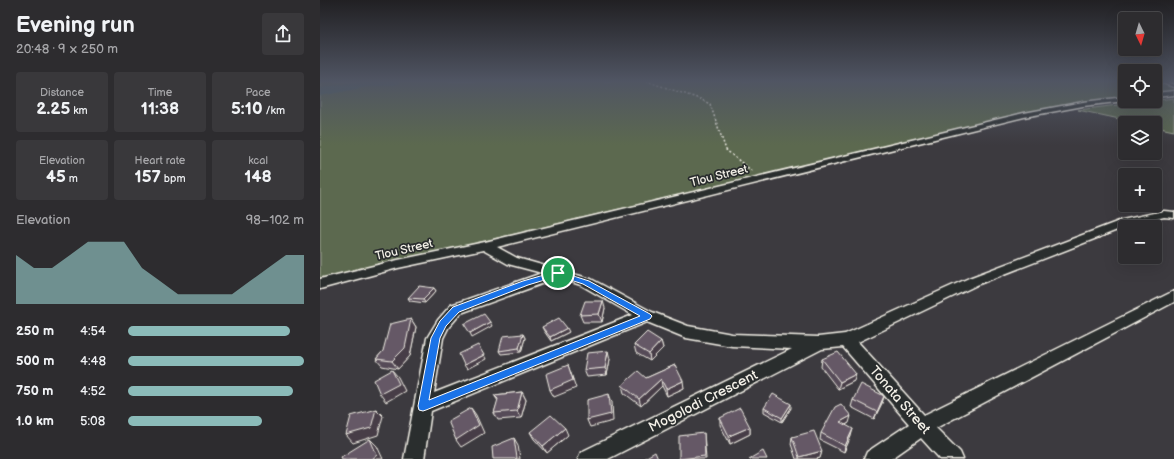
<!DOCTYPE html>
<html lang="en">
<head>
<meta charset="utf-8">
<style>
  :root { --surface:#2d2c2f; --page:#39383b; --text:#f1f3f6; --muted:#a7a7aa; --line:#48484b; --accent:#8bbbb9 }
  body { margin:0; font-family:"Balsamiq Sans",sans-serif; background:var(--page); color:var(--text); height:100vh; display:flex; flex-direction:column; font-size:15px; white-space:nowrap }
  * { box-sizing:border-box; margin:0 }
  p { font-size:13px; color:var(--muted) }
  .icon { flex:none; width:22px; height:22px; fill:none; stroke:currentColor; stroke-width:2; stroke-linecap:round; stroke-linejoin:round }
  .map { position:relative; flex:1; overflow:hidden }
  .sheet { display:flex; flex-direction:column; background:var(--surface); width:320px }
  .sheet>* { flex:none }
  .needle { width:26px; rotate:175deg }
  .controls { position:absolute; left:798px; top:12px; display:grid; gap:8px }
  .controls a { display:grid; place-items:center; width:44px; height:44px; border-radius:4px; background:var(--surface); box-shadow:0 4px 16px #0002,0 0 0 1px var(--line); font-size:20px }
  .pin { position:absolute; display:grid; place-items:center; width:34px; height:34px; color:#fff; margin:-17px; border:2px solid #fff; border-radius:50%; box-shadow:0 1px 4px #0007 }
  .round { display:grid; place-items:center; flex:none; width:42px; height:42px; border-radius:4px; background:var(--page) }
  .summary { display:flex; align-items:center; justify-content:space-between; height:68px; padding:0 16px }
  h1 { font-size:22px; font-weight:600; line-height:30px }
  .metrics { display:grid; grid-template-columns:repeat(3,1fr); gap:6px; height:68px; padding:4px 16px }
  .metrics div { display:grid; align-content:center; border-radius:4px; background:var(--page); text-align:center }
  .metrics b { font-size:17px; font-weight:600 }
  .metrics small { font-size:11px; font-weight:400 }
  .metrics p { font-size:11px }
  .chart { height:112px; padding:8px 16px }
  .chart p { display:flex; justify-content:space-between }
  .chart svg { width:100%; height:72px; margin-top:4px; fill:var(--accent); opacity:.7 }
  ul { padding:0 16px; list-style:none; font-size:13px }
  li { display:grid; grid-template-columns:64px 48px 1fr; align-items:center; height:30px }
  li i { height:10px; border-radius:5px; background:var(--accent) }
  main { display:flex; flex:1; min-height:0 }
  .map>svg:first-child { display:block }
</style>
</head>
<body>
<main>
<section class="sheet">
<div class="summary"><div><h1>Evening run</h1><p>20:48 · 9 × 250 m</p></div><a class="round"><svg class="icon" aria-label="share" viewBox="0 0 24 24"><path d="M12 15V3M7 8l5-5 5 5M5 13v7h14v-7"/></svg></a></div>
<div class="metrics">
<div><p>Distance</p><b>2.25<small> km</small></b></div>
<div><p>Time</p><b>11:38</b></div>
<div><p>Pace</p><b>5:10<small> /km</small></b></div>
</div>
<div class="metrics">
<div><p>Elevation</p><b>45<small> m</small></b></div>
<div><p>Heart rate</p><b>157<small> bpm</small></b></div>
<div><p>kcal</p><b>148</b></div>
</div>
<div class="chart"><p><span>Elevation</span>98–102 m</p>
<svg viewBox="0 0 160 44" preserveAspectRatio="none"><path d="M0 44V14L10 22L20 22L30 14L40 6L50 6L60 6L70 22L80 30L90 38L100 38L110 38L120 38L130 30L140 22L150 14L160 14V44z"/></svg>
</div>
<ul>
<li><b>250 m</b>4:54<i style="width:92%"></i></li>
<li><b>500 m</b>4:48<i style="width:100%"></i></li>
<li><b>750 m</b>4:52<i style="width:94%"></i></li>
<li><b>1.0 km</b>5:08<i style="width:76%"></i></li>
</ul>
</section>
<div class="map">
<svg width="854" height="459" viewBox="0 0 854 459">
  <rect width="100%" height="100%" fill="#3c3a3f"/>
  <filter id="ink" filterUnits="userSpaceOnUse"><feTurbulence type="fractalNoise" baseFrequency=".025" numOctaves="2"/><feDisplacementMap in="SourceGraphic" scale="8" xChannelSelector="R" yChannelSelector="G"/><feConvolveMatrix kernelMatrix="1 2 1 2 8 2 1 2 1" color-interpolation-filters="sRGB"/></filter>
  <g filter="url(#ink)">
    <path fill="#5c6950" stroke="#a8ad9c" d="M0 81H805V98L704 113 0 280Z
      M835 81H854V92L835 95Z
      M854 98V131L835 127V123H818L758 110Z"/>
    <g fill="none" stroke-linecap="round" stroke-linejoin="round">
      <path fill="#48666a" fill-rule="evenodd" d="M39 81H80L78 84 47 87 0 96V88Z"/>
      <g stroke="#f4f1e8" stroke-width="3">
        <path id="service" d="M837 81H842L854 85V87Z"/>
      </g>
      <g stroke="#f4f1e8" stroke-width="3">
        <path id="minor" d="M854 91V95L835 97V93Z
          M805 97 806 101H805L763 106 704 117 177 247 197 258 271 279 332 312 368 326 412 334 498 337 525 334 649 278 802 220 844 211 854 212V218L844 217 805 227 659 284 538 342 604 415 854 291V302L616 428 640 452 643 459H620L601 438 571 459H544L547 452 589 424 523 347 502 349 288 459H258L261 452 472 349 412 346 366 338 327 322 111 411 104 459H84L107 338 118 320 131 305 222 273 188 264 163 250 78 268 0 289V279L78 260 165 242 704 113 763 102ZM238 278 261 285 313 315 114 393 123 338 128 328 141 313Z"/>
      </g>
      <path stroke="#f4f1e8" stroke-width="1.5" stroke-dasharray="2 2" stroke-linecap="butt" d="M326 81 380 99 390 104 406 150 433 172"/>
      <use href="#service" fill="#2a2d2e" fill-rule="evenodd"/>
      <use href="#minor" fill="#2a2d2e" fill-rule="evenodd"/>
    </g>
    <path fill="#574c58" stroke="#f4f1e8" d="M114 288 116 291 105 303 90 301 88 298Z
      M285 308 282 322H263L260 315Z
      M91 319 96 327 90 356 78 369 62 366 56 359Z
      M222 327 249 332 231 341 224 331Z
      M203 334 205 338 201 352 181 354 179 351Z
      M341 341 343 348 330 361 316 353 314 345Z
      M290 359 287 375 267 377 264 370Z
      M502 359 534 381 518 389 501 367Z
      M355 365 364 388 347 396 342 386 321 406 304 393 302 385 326 378Z
      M202 392 206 400 201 418 178 420 174 413 178 401 174 395Z
      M564 396 562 403 554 419 531 407 533 400Z
      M444 408H471L462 422 444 412Z
      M400 418 430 427V434L410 444 400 425Z
      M529 423 525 425 531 436 524 452 500 440 501 433Z
      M210 432 248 435 227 453 214 439Z
      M384 433 386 459H359Z
      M472 437 502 451 500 458 496 459H476L471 444Z"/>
    <path fill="#473e47" stroke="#f4f1e8" d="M114 288 116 291 105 303 103 299Z
      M283 301 285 308 282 322 279 314Z
      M91 319 96 327 90 356 78 369 72 361Z
      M170 322 172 326 152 337 150 333Z
      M247 328 249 332 231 341 230 337Z
      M203 334 205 338 201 352 199 348Z
      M341 341 343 348 330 361 329 354Z
      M288 351 290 359 287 375 285 368Z
      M164 355 166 359 147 369 144 365Z
      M248 365 256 388 234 397 230 390Z
      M72 370 78 377 85 391 66 402 60 394Z
      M536 374 534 381 518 389 520 382Z
      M341 379 342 386 321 406 319 399Z
      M363 381 364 388 347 396 346 389Z
      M202 392 206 400 201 418 197 411Z
      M289 394 292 402 293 421 270 427 267 420Z
      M564 396 562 403 554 419 557 412Z
      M471 404V408L462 422V418Z
      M151 408 156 415 164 433 141 447 136 440Z
      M56 409 63 416 58 435 33 443 26 435Z
      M531 416 529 423 518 429 520 422Z
      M430 427V434L410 444 409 436Z
      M245 428 248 435 227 453 223 446Z
      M533 429 531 436 524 452 525 446Z
      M194 438 198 445 200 459H195Z
      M50 439 57 446 63 459H52Z
      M502 451 500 458 496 459H479V457Z"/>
    <path fill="#655866" stroke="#f4f1e8" d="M99 286 114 288 103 299 88 298Z
      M265 301H283L279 314 260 315Z
      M164 314 170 322 150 333 144 324Z
      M239 318 247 328 230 337 222 327Z
      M91 319 85 348 72 361 56 359 63 351 70 324Z
      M327 332 341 341 329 354 314 345Z
      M203 334 199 348 179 351 183 336Z
      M158 345 164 355 144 365 139 354Z
      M288 351 285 368 264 370 267 353Z
      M518 352 536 374 520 382 502 359Z
      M248 365 253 380 230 390 226 374Z
      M355 365 363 381 346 389 341 379 319 399 302 385 318 371 326 378Z
      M72 370 79 384 60 394 54 380Z
      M541 384 564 396 557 412 533 400Z
      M202 392 197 411 174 413 178 399 174 395Z
      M289 394 291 414 267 420V400Z
      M453 394 471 404 462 418 444 408Z
      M521 404 531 416 520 422 533 429 525 446 501 433 515 407Z
      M151 408 159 425 136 440 128 421Z
      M420 408 430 427 409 436 400 418Z
      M56 409 51 428 26 435 31 416Z
      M231 415 245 428 223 446 210 432Z
      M494 431 502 451 479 457 472 437Z
      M384 433 385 456 359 459V436Z
      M194 438 197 458 195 459H173L172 447Z
      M50 439 57 455 52 459H22L21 457Z
      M443 451 447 459H429Z
      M335 452 338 459H323Z"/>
  </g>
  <linearGradient id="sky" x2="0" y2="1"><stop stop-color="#212023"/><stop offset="0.56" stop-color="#505563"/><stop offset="1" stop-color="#505563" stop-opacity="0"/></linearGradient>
  <rect width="854" height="145" fill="url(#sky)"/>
  <path fill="#1a73e8" stroke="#fff" fill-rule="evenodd" d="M238 271 269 281 330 314 332 316 330 319 106 410 103 411 99 410 98 406 111 338 120 321 133 307 203 281ZM238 276 263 284 320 316 109 400 120 338 126 326 139 312 208 285Z"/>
  <g text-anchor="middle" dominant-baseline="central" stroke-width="3.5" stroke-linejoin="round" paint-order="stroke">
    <g font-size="12" fill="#f4f1e8" stroke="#2a2d2e">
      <text transform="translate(399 176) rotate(-14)">Tlou Street</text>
      <text transform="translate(84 250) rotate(-13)">Tlou Street</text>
    </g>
    <g font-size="14" fill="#f4f1e8" stroke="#2a2d2e">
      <text transform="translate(580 400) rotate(49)">Tonata Street</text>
      <text transform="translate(383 401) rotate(-27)">Mogolodi Crescent</text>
    </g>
  </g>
</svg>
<div class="controls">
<a><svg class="needle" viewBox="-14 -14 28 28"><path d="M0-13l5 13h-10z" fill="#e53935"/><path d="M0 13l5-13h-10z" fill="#a7a7aa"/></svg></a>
<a><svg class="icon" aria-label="locate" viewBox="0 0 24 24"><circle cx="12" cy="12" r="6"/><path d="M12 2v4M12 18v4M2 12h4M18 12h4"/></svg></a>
<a><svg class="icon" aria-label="layers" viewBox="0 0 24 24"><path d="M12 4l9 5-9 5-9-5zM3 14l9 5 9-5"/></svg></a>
<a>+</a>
<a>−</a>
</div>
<div class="pin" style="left:238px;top:273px;background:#1e9e55"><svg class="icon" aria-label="arrive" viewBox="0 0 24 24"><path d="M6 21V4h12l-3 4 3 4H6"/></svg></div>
</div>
</main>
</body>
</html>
